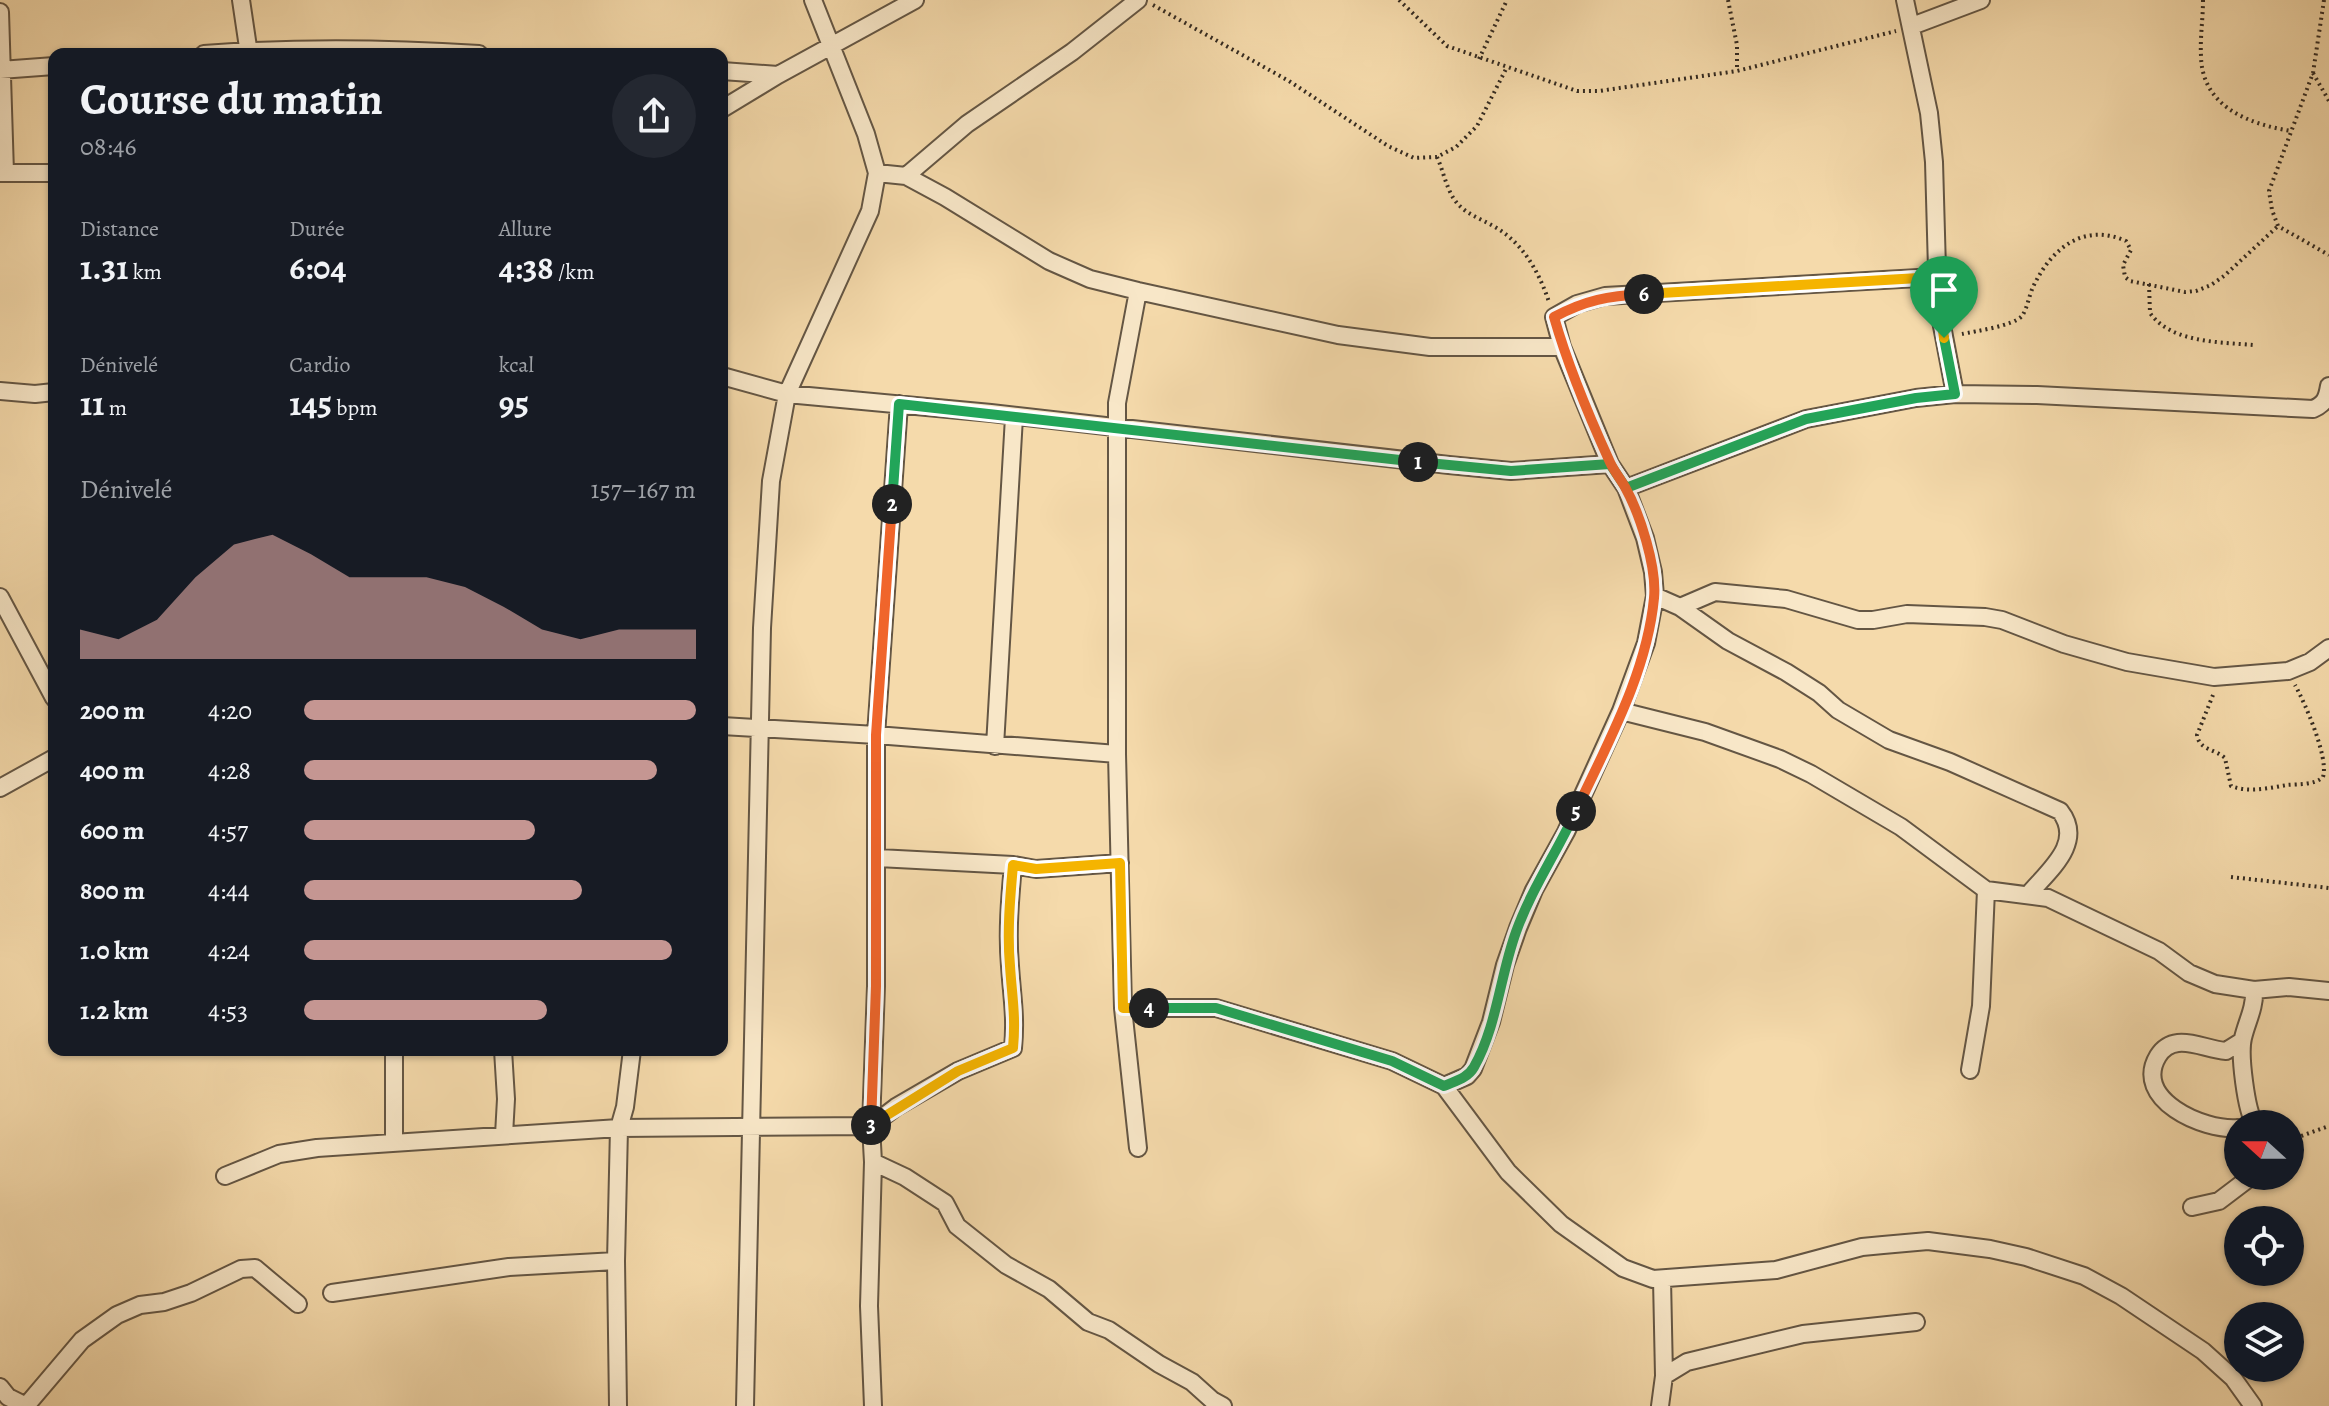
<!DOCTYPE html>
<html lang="fr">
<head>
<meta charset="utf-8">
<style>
  :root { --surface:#171b24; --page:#242831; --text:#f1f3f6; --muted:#9ea1a6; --accent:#c59692 }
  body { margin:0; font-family:Alegreya,serif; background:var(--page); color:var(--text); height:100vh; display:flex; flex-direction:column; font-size:30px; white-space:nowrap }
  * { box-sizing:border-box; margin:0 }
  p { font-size:26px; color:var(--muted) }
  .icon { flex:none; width:44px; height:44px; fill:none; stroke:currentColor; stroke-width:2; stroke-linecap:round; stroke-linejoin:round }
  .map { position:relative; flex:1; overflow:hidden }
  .side { position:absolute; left:48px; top:48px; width:680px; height:1008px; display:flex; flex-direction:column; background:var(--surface); border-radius:16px; box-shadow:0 2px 6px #0004 }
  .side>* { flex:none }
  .needle { width:52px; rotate:291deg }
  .fabs { position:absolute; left:2224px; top:1110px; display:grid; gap:16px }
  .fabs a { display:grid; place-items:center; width:80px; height:80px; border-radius:50%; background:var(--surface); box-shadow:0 2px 6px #0004; font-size:40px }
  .pin { position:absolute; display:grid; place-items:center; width:68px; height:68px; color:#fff; margin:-82px -34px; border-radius:50% 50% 50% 0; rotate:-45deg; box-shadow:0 0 8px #0007 }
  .pin .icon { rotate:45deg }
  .km { position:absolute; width:40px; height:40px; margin:-20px; border-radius:50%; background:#222; color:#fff; font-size:22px; line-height:40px; text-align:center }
  .round { display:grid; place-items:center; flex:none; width:84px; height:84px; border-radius:42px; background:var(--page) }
  .overview { display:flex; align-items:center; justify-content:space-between; height:136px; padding:0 32px }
  h1 { font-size:44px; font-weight:700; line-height:60px }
  .stats { display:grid; grid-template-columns:repeat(3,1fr); gap:12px; height:136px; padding:8px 32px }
  .stats div { display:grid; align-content:center }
  .stats b { font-size:34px; font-weight:700 }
  .stats small { font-size:22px; font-weight:400 }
  .stats p { font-size:22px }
  .chart { height:224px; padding:16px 32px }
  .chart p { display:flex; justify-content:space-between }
  .chart svg { width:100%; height:144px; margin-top:8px; fill:var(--accent); opacity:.7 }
  ul { padding:0 32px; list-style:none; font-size:26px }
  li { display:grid; grid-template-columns:128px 96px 1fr; align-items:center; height:60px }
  li i { height:20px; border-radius:10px; background:var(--accent) }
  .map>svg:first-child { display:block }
</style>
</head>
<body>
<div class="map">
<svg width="2329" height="1406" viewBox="0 0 2329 1406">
  <rect width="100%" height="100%" fill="#f5daab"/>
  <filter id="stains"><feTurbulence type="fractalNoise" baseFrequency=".0025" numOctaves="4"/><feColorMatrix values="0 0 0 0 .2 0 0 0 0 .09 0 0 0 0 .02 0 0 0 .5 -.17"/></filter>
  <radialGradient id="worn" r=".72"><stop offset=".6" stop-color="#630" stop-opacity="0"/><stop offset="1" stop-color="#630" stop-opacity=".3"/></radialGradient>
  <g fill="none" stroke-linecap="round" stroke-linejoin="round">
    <g stroke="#645644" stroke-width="20">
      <path id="street" d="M241 0 249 54
        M1905 0 1929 113 1934 162 1938 305 1955 394
        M0 12 5 173
        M1912 26 1981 0
        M204 54C295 47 387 48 479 54
        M0 70 54 66
        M722 71 778 75
        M722 109 778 75 915 0
        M0 173H54
        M877 173 906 176 945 197 1049 261 1090 279 1138 291 1338 335 1430 347H1562
        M906 176 967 124 1072 52 1138 0
        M1138 291 1117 403V754L1123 1008 1138 1148
        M722 376 787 394 991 413 1449 465 1511 471 1610 464
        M0 391 35 394 54 392
        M1626 488 1806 419 1916 398 1955 394 2037 395 2313 409C2325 404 2327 398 2329 386
        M1655 596 1680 607 1728 641 1786 672 1819 693 1838 710 1889 740 1950 762 2060 811C2085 843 2048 871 2028 895
        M0 597 54 698
        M1680 607 1715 592 1786 599 1858 620H1873L1907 614 1985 617 2002 620 2064 644 2127 662 2214 677 2288 671 2310 662 2329 648
        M1621 711 1705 732 1780 759 1811 774 1901 827 1986 890 2048 898 2159 951 2189 973 2215 984 2254 990C2255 1008 2247 1021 2243 1038 2239 1054 2246 1111 2255 1124
        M722 726 876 735 1117 754
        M995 746 1014 417
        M0 788 54 758
        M878 858 1013 865 1036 869 1120 863
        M2254 990 2289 987 2329 991
        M1123 1008H1216L1392 1061 1444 1086 1508 1172 1561 1224 1623 1268 1653 1279 1776 1270 1862 1247 1883 1245 1928 1241 1990 1249 2026 1257 2084 1276 2121 1296 2203 1351 2233 1378 2253 1406
        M503 1050 506 1099 504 1135
        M1970 1070 1981 1006 1986 890
        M1444 1086 1467 1076 1473 1069 1491 1022 1505 965 1518 928 1534 890 1566 832 1621 711 1646 643 1655 596 1653 572 1645 538 1626 488 1610 464 1562 347 1554 317 1577 304 1605 296 1936 277
        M2238 1128C2203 1131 2132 1099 2158 1056 2163 1048 2169 1044 2178 1043 2193 1041 2210 1050 2226 1051L2242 1041
        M394 1142V1050
        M873 1162 905 1177 945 1203 957 1226 1006 1265 1049 1289 1088 1322 1109 1330 1159 1364 1192 1382 1212 1400 1223 1406
        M225 1176 279 1154 317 1148 619 1128 871 1126 876 986V735L899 404
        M2192 1207 2219 1201 2252 1176
        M332 1293 509 1267 616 1261
        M1664 1376 1687 1362 1803 1334 1916 1322
        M0 1387 8 1397 26 1406 82 1340 117 1315 140 1305 164 1302 191 1293 241 1269 255 1268 298 1304
        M618 1406 616 1261 619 1128 625 1107 632 1050
        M745 1406 762 628 771 481 787 394 870 211 877 173 866 134 813 0
        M873 1406 869 1306 873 1162 871 1126 896 1107 958 1071 1013 1048C1016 1016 1012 997 1010 966 1007 933 1010 898 1013 865
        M1660 1406 1664 1376 1662 1279"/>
    </g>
    <path stroke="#332a21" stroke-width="4" stroke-dasharray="2 4" stroke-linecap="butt" d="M1399 0 1447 46 1577 91H1599L1737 71 1896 31
      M1728 0 1737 45V71
      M2203 0C2203 19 2200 37 2201 56 2202 107 2249 124 2291 131
      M2324 0 2313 73 2269 191 2272 210 2278 226 2329 255
      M1153 5 1289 81 1388 146 1414 158 1437 157 1456 147 1477 126 1506 69
      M1479 59 1507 0
      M2313 73 2329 101
      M1437 157C1443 170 1446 187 1454 199 1464 214 1480 218 1495 227 1523 243 1539 272 1549 302
      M2149 284 2150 313C2171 343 2220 342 2253 345
      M1962 334C1976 331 2013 326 2022 316 2027 309 2029 296 2033 287 2051 249 2083 222 2126 241L2131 250 2123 265 2125 277 2130 281 2185 292 2196 291 2211 285 2224 276 2278 226
      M2213 695 2197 735C2199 750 2215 749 2225 758L2231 786C2249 793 2269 788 2287 785 2298 784 2315 785 2323 777 2329 758 2305 703 2295 685
      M2231 877 2329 888
      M2290 1140 2329 1126"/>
    <use href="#street" stroke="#f8e7c8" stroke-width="16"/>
  </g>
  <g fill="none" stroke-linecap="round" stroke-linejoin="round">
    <g stroke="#fff" stroke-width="16">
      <path id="split-1" d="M1418 462 1511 471 1610 464 1626 488 1806 419 1916 398 1955 394 1944 338"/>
    </g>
    <g stroke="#fff" stroke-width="16">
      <path id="split-2" d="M892 504 899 404 1418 462"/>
    </g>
    <g stroke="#fff" stroke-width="16">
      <path id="split-3" d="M871 1125 876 986V735L892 504"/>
    </g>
    <g stroke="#fff" stroke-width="16">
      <path id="split-4" d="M871 1125 958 1071 1013 1048C1016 1016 1012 997 1010 966 1007 933 1010 898 1013 865L1036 869 1120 863 1123 1008H1149"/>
    </g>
    <g stroke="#fff" stroke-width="16">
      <path id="split-5" d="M1149 1008H1216L1392 1061 1444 1086C1455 1081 1468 1078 1474 1067 1497 1026 1500 976 1516 932 1531 890 1557 852 1576 811"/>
    </g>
    <g stroke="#fff" stroke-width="16">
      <path id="split-6" d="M1576 811C1607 744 1647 673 1654 598 1657 567 1640 514 1625 487 1620 478 1613 470 1609 460 1588 414 1568 366 1554 317 1586 300 1608 296 1644 294"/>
    </g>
    <g stroke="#fff" stroke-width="16">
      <path id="split-7" d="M1644 294 1936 277 1944 338"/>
    </g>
    <use href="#split-1" stroke="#22a559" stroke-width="10"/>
    <use href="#split-2" stroke="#22a559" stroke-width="10"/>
    <use href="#split-3" stroke="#f0652b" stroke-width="10"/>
    <use href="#split-4" stroke="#f5b400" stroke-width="10"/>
    <use href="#split-5" stroke="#22a559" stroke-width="10"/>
    <use href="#split-6" stroke="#f0652b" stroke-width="10"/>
    <use href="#split-7" stroke="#f5b400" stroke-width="10"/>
  </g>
  <rect width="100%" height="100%" filter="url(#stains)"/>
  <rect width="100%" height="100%" fill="url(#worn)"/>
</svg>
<div class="fabs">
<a><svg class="needle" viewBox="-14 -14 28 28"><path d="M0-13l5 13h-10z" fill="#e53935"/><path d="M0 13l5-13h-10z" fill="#9ea1a6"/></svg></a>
<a><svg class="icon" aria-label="locate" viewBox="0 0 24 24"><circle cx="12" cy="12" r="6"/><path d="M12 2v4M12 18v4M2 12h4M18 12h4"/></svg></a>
<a><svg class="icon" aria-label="layers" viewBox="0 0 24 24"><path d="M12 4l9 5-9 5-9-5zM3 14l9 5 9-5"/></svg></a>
</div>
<div class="pin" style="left:1944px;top:338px;background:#1e9e55"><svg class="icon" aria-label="arrive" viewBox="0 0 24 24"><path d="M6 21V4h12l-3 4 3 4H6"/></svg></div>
<b class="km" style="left:1418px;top:462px">1</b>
<b class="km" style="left:892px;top:504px">2</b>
<b class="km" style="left:871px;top:1125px">3</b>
<b class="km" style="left:1149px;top:1008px">4</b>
<b class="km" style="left:1576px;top:811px">5</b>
<b class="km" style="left:1644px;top:294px">6</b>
<section class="side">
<div class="overview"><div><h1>Course du matin</h1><p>08:46</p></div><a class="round"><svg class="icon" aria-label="share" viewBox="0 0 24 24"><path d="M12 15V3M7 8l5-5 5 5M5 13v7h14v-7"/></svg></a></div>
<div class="stats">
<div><p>Distance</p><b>1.31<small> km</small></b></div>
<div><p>Durée</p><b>6:04</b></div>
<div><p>Allure</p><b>4:38<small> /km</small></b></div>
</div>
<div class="stats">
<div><p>Dénivelé</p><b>11<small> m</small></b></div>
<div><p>Cardio</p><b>145<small> bpm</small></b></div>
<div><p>kcal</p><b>95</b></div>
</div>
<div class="chart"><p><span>Dénivelé</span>157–167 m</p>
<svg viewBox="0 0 160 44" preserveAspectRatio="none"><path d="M0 44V35L10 38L20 32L30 19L40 9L50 6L60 12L70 19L80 19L90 19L100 22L110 28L120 35L130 38L140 35L150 35L160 35V44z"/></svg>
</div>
<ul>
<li><b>200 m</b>4:20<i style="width:100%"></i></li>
<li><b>400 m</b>4:28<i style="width:90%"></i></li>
<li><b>600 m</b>4:57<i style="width:59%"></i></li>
<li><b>800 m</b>4:44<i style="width:71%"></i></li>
<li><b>1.0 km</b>4:24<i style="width:94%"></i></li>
<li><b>1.2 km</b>4:53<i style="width:62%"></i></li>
</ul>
</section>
</div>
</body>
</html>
